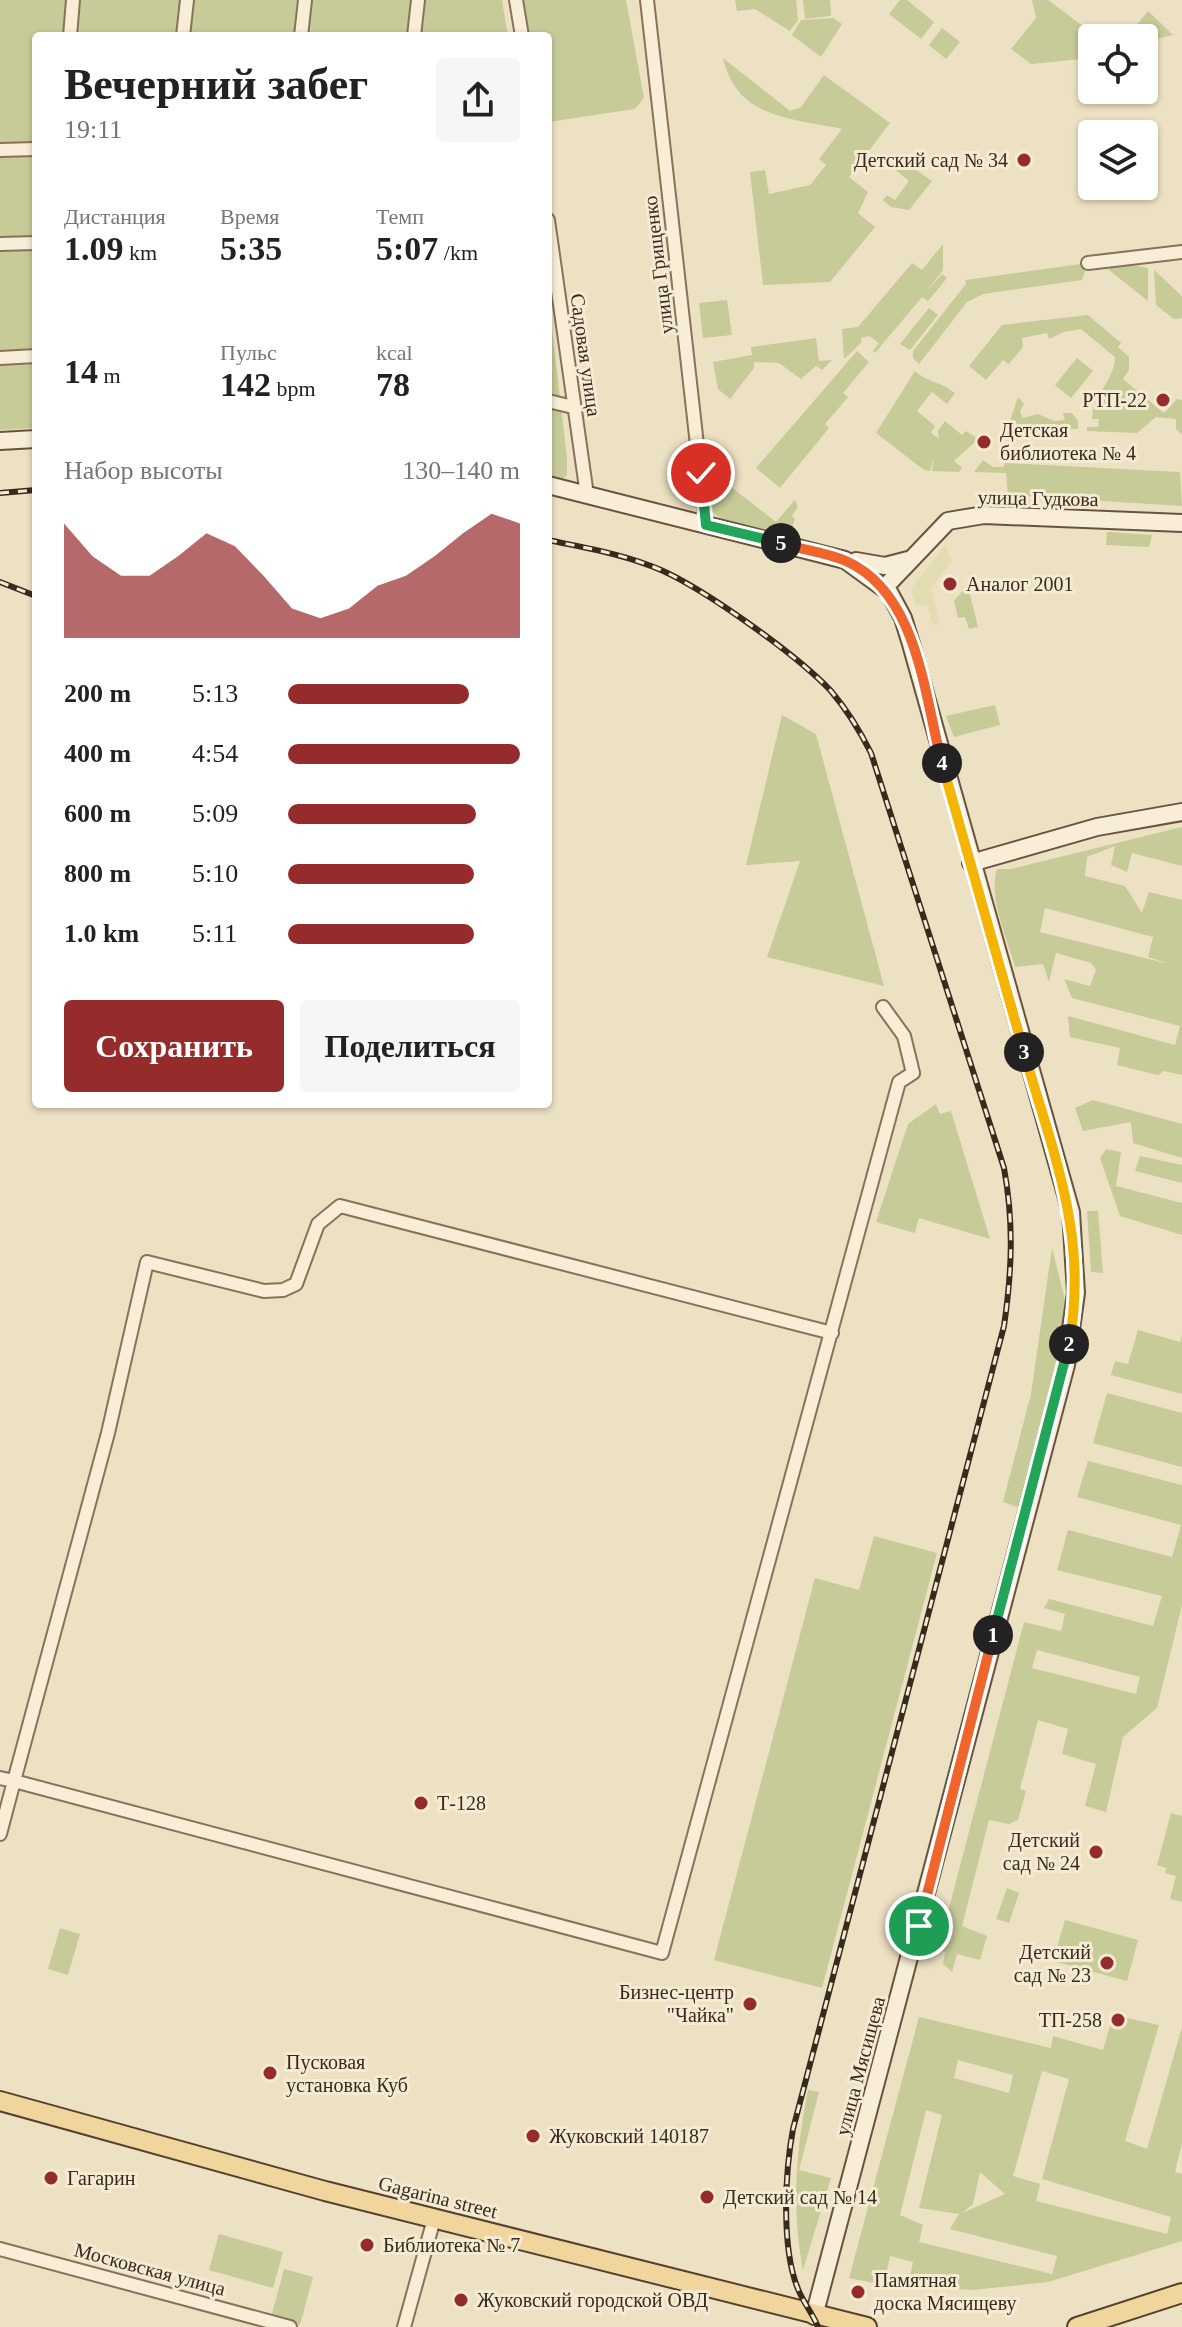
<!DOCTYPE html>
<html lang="ru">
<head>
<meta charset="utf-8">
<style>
  :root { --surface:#fff; --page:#f6f6f6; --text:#222; --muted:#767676; --accent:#962b2c }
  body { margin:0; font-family:"Times New Roman",serif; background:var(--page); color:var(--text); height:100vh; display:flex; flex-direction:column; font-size:30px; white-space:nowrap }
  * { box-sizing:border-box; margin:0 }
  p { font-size:26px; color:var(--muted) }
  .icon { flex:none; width:44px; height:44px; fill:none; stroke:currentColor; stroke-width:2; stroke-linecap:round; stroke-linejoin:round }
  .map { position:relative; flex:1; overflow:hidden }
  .details { position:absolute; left:32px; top:32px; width:520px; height:1076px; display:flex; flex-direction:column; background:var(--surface); border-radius:8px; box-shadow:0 2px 6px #0004 }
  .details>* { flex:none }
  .controls { position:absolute; left:1078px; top:24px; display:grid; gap:16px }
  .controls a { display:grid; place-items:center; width:80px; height:80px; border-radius:8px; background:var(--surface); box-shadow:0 2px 6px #0004; font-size:40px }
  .pin { position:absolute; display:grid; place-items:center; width:68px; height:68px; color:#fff; margin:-34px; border:4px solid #fff; border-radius:50%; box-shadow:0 2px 8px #0007 }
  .km { position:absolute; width:40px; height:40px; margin:-20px; border-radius:50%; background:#222; color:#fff; font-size:22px; line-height:40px; text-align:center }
  .round { display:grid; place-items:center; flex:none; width:84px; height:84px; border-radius:8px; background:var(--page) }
  .headline { display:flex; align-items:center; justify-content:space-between; height:136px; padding:0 32px }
  h1 { font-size:44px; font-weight:700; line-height:60px }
  .stats { display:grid; grid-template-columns:repeat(3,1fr); gap:12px; height:136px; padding:8px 32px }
  .stats div { display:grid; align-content:center }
  .stats b { font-size:34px; font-weight:700 }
  .stats small { font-size:22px; font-weight:400 }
  .stats p { font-size:22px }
  .chart { height:224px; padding:16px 32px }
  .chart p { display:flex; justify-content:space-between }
  .chart svg { width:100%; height:144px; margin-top:8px; fill:var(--accent); opacity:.7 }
  .primary-button { display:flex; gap:16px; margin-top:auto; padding:16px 32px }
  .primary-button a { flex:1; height:92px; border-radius:8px; background:var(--accent); color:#fff; font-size:32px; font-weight:700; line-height:92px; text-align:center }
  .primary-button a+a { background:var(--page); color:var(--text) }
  ul { padding:0 32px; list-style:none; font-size:26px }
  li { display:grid; grid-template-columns:128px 96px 1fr; align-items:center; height:60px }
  li i { height:20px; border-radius:10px; background:var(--accent) }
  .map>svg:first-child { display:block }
</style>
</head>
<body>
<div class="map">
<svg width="1182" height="2327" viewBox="0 0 1182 2327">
  <rect width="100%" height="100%" fill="#ede1c4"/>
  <path fill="#e3dbb1" d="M945 545 952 561 931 588 940 623 933 626 927 606 915 605 911 589Z"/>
  <path fill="#c6cb98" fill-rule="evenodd" d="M0 0H502L508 36H36V428L0 430Z
    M516 0H626L644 98 635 109 548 122V36H522Z
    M735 0H796L798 20 790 31 755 9 737 11Z
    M803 0H830L831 16 805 19Z
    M900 0H907L934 22 921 39 889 14Z
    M1032 0H1048L1099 38H1092V58L1031 64 1011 49 1036 18Z
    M1148 11 1173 35 1144 42V38H1126Z
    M833 18 842 24 821 57 792 35 801 20Z
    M942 28 960 42 946 59 929 45Z
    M723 58 790 111 801 107 824 75 890 123 849 177 868 192 858 213 875 227 830 282 763 285 750 172 765 170 769 194 810 185 826 165 819 159 842 129C791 118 737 119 723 58Z
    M899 158 932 181 909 210 891 207 883 200 887 195 895 200 909 181 893 168Z
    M943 244V270L926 292 942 274 947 278 928 301 922 297 875 353 873 351 879 343 869 336 861 338 862 342 844 359 842 329 858 327 912 263 922 270Z
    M1115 262 1148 268V301L1109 270Z
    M1088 263 1082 280 983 294 967 302 919 364 913 358V351L966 284 965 280Z
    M1154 270 1182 296V318L1174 319 1156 305Z
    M548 294 567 458V475L560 481 548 478Z
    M727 300 732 335 703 338 699 303Z
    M929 308 938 315 910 350 900 344Z
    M1088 315 1121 343 1118 347 1129 357V370L1123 379 1164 413 1177 399 1182 400V435L1176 429V419L1156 417 1137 433 1087 431V427H1098L1099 419H1092C1092 395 1114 382 1115 357L1081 329 1064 332 1049 339 1047 333 1022 338 1023 347 1009 364 1003 360 986 380 969 366 1002 325Z
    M816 338 819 361 832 360 822 370 816 366 801 379 779 363 754 362V368L730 399 718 389 713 362 752 355 751 347Z
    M857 351 869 362 843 393 848 397 825 424 829 428 780 488 756 468Z
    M1077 358 1093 371 1071 398 1055 385Z
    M915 371C928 383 942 382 955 393L947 404 932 392 917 411 935 426 931 433 939 439 938 431 945 421 962 435 966 431 978 439 954 461 962 468 959 472 932 471 934 458 930 471 924 470 876 433Z
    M1018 397 1024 404 1020 411 1023 418 1038 414 1054 421 1065 420 1063 413H1072L1078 421V429L1018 427 1010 421Z
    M983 460 993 467H1003L1005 463 1180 472 1182 506 1008 495 1006 473 974 472Z
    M726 483 776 522 795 500 798 507 792 516 795 519 788 537 728 522 712 513V490Z
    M1107 532 1152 535 1149 547 1106 545Z
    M968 586 978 627 969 629 965 617 958 618 954 600Z
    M995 705 1000 725 954 737 946 716Z
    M782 715 816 734 884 986 767 957 800 861 746 865Z
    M1182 827V866L1132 853 1127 872 1111 865 1115 846 1087 857 1085 876 1125 886 1142 913 1149 892 1182 900V1075L1164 1071 1158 1075 1117 1065 1120 1048 1070 1037 1068 1016 1175 1045 1180 1026 1072 998 1064 979 1090 986 1096 970 1091 963 1056 953 1049 982 1043 964 1015 967C1007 937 988 899 997 869H1011ZM1045 908 1153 937 1148 957 1169 964 1040 932Z
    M1093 1100 1182 1124V1158L1133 1143 1131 1122 1083 1131 1075 1108Z
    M936 1104 940 1114 951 1111 990 1239 919 1218 915 1233 876 1222 908 1124Z
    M1106 1149 1121 1152 1116 1186 1182 1203V1235L1120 1216 1100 1158Z
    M1140 1156 1182 1165V1183L1135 1171Z
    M1087 1211H1098L1103 1273 1091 1272Z
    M1052 1248 1072 1328 1026 1510 1003 1502 1031 1394Z
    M1138 1330 1180 1342 1182 1335V1394L1111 1375 1115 1361 1128 1364Z
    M1107 1393 1182 1413V1467L1093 1443Z
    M1088 1461 1182 1485V1605L1157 1708 1123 1737 1106 1812 1085 1806 1096 1764 1062 1754 1068 1729 1038 1720 1020 1789 1026 1791 1018 1820 1009 1824 989 1820 962 1926 987 1936 980 1960 957 1954 952 1972 943 1964 945 1952 938 1950 1024 1622 1061 1631 1065 1614 1044 1608 1049 1599 1153 1626 1162 1596 1057 1570 1068 1530 1172 1557 1181 1525 1077 1497ZM1037 1650 1140 1677 1136 1694 1032 1668Z
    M874 1536 937 1553 822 1988 714 1960 815 1578 859 1590Z
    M1171 1813 1182 1816V1902L1170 1899 1176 1876 1165 1873 1166 1868 1157 1865Z
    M1007 1888 1019 1893 1009 1923 996 1919Z
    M1065 1920 1138 1940 1127 1981 1053 1961Z
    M60 1928 80 1934 68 1975 48 1969Z
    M919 2017 1051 2048 1053 2036 1103 2050 1111 2022 1122 2025 1123 2017 1159 2025 1125 2141 1147 2149 1182 2027V2143L1175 2172 1182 2174V2241L1048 2282 973 2290 908 2287 913 2262 890 2256 884 2285 849 2278ZM958 2060 1013 2075 1009 2093 954 2078ZM1042 2071 1069 2079 1042 2179 1171 2217 1167 2234 1036 2201 1040 2184 1013 2176ZM926 2110 942 2115 919 2208 959 2214 950 2229 1057 2256 1052 2274 919 2242 923 2225 900 2215ZM980 2172 1005 2194 962 2213 973 2204Z
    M808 2090 819 2092 799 2170 831 2178 803 2270C791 2208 796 2151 808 2090Z
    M219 2234 283 2252 273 2288 209 2270Z
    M284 2269 313 2277 300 2325 271 2317Z"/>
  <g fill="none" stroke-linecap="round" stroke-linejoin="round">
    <g stroke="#88725a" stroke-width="16">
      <path id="street" d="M516 0 522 36
        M647 0 706 525
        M70 36 73 0
        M183 36 187 0
        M301 36 305 0
        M414 36 418 0
        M0 150 36 149
        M548 220 587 495
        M0 244 36 243
        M1088 263 1182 252
        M0 358 36 356
        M548 401 573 407
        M0 1778 14 1781 108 1433 147 1262 264 1291 283 1290 296 1284 318 1224 340 1206 832 1333
        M0 1834 14 1781 662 1953 899 1082 913 1073 904 1036 883 1007
        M0 2249 290 2327
        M404 2327 434 2219"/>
    </g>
    <g stroke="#6a533e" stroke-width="20">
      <path id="secondary" d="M0 441 36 439
        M548 485 845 560 889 592 903 618 911 644 1071 1212 1076 1293 1066 1365 814 2316
        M856 561 885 566 908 560
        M885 587 948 521 984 515 1182 523
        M971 863 1097 827 1182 812"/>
    </g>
    <g stroke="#56412f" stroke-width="22">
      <path id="primary" d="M0 2101 325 2191 867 2327
        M1077 2327 1182 2293"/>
    </g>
    <use href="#street" stroke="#f8eed7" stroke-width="12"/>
    <use href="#secondary" stroke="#f8eed7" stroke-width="16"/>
    <use href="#primary" stroke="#f0d69c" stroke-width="18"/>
    <g stroke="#382b1e" stroke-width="6">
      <path id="rail" d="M0 493 36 490
        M548 540C586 548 624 554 661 570 706 590 797 655 831 691 847 710 860 731 871 753L1004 1168C1014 1223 1012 1271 1004 1326L793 2129C785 2172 781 2248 798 2289 803 2302 813 2314 818 2327
        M0 582 36 596"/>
    </g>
    <use href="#rail" stroke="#f5ebd3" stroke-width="3" stroke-dasharray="9" stroke-linecap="butt"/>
  </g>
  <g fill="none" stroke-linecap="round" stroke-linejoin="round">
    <g stroke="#fff" stroke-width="16">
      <path id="split-1" d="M919 1926 993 1635"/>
    </g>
    <g stroke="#fff" stroke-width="16">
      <path id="split-2" d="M993 1635 1069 1344"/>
    </g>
    <g stroke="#fff" stroke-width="16">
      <path id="split-3" d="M1024 1052C1053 1154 1089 1236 1069 1344"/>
    </g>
    <g stroke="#fff" stroke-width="16">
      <path id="split-4" d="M942 763 1024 1052"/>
    </g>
    <g stroke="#fff" stroke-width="16">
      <path id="split-5" d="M781 543C802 550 826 552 846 561 918 593 924 695 942 763"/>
    </g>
    <g stroke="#fff" stroke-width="16">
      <path id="split-6" d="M701 473 706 525 781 543"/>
    </g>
    <use href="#split-1" stroke="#f0652b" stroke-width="10"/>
    <use href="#split-2" stroke="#22a559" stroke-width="10"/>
    <use href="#split-3" stroke="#f5b400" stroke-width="10"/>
    <use href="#split-4" stroke="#f5b400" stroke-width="10"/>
    <use href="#split-5" stroke="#f0652b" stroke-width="10"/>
    <use href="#split-6" stroke="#22a559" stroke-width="10"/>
  </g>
  <g fill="#962b2c" stroke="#f5ebd3" stroke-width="3">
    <circle cx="1024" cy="160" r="8"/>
    <circle cx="1163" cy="400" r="8"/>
    <circle cx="984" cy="442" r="8"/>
    <circle cx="950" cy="584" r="8"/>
    <circle cx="421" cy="1803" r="8"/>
    <circle cx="1096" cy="1852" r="8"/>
    <circle cx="1107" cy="1963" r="8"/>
    <circle cx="750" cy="2004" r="8"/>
    <circle cx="1118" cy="2020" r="8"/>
    <circle cx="270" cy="2073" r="8"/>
    <circle cx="533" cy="2136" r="8"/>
    <circle cx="51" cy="2178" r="8"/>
    <circle cx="707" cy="2197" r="8"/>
    <circle cx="367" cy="2245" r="8"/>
    <circle cx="858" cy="2292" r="8"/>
    <circle cx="461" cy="2300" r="8"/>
  </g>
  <g text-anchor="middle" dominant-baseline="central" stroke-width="6" stroke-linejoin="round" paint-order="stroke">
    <g font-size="20" fill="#382b1e" stroke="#f5ebd3" text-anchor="start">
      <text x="1008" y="160" text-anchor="end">Детский сад № 34</text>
      <text x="1147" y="400" text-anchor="end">РТП-22</text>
      <text x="1000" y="430">Детская<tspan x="1000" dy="23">библиотека № 4</tspan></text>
      <text x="966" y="584">Аналог 2001</text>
      <text x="437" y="1803">Т-128</text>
      <text x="1080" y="1840" text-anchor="end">Детский<tspan x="1080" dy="23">сад № 24</tspan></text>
      <text x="1091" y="1952" text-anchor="end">Детский<tspan x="1091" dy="23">сад № 23</tspan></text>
      <text x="734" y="1992" text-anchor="end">Бизнес-центр<tspan x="734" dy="23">"Чайка"</tspan></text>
      <text x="1102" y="2020" text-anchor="end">ТП-258</text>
      <text x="286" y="2062">Пусковая<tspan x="286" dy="23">установка Куб</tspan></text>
      <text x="549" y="2136">Жуковский 140187</text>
      <text x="67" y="2178">Гагарин</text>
      <text x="723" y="2197">Детский сад № 14</text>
      <text x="383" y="2245">Библиотека № 7</text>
      <text x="874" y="2280">Памятная<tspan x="874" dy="23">доска Мясищеву</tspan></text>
      <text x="477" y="2300">Жуковский городской ОВД</text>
    </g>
    <g font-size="20" fill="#382b1e" stroke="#f5ebd3">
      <text transform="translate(658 265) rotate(-97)">улица Грищенко</text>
      <text transform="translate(586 355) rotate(82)">Садовая улица</text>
      <text transform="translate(1038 498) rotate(1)">улица Гудкова</text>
      <text transform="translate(860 2066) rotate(-75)">улица Мясищева</text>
      <text transform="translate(438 2197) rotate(14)">Gagarina street</text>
      <text transform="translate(150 2269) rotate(15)">Московская улица</text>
    </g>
  </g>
</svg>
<div class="controls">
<a><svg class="icon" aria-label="locate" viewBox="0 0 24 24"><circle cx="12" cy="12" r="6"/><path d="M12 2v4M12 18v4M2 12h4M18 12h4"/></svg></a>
<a><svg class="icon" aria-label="layers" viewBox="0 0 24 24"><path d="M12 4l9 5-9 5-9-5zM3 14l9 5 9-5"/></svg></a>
</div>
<div class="pin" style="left:919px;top:1926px;background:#1e9e55"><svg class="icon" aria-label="arrive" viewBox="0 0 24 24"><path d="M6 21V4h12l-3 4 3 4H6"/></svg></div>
<div class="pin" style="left:701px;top:473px;background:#d93025"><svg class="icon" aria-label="check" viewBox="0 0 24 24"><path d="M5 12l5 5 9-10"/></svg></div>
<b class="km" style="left:993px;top:1635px">1</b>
<b class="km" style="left:1069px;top:1344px">2</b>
<b class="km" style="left:1024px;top:1052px">3</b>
<b class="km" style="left:942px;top:763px">4</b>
<b class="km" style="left:781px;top:543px">5</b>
<section class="details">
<div class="headline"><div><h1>Вечерний забег</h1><p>19:11</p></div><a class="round"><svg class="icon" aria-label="share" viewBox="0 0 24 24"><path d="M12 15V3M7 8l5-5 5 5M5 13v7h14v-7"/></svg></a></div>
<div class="stats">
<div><p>Дистанция</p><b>1.09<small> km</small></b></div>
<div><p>Время</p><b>5:35</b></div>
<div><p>Темп</p><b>5:07<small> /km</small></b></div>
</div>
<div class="stats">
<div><b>14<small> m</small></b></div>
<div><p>Пульс</p><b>142<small> bpm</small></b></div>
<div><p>kcal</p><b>78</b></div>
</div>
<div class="chart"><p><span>Набор высоты</span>130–140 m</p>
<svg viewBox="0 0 160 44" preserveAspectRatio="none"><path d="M0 44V9L10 19L20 25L30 25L40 19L50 12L60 16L70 25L80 35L90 38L100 35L110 28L120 25L130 19L140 12L150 6L160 9V44z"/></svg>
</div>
<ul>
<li><b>200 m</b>5:13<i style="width:78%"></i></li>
<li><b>400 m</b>4:54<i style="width:100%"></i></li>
<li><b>600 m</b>5:09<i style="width:81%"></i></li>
<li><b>800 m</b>5:10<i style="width:80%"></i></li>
<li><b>1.0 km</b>5:11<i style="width:80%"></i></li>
</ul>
<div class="primary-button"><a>Сохранить</a><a>Поделиться</a></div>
</section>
</div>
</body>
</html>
